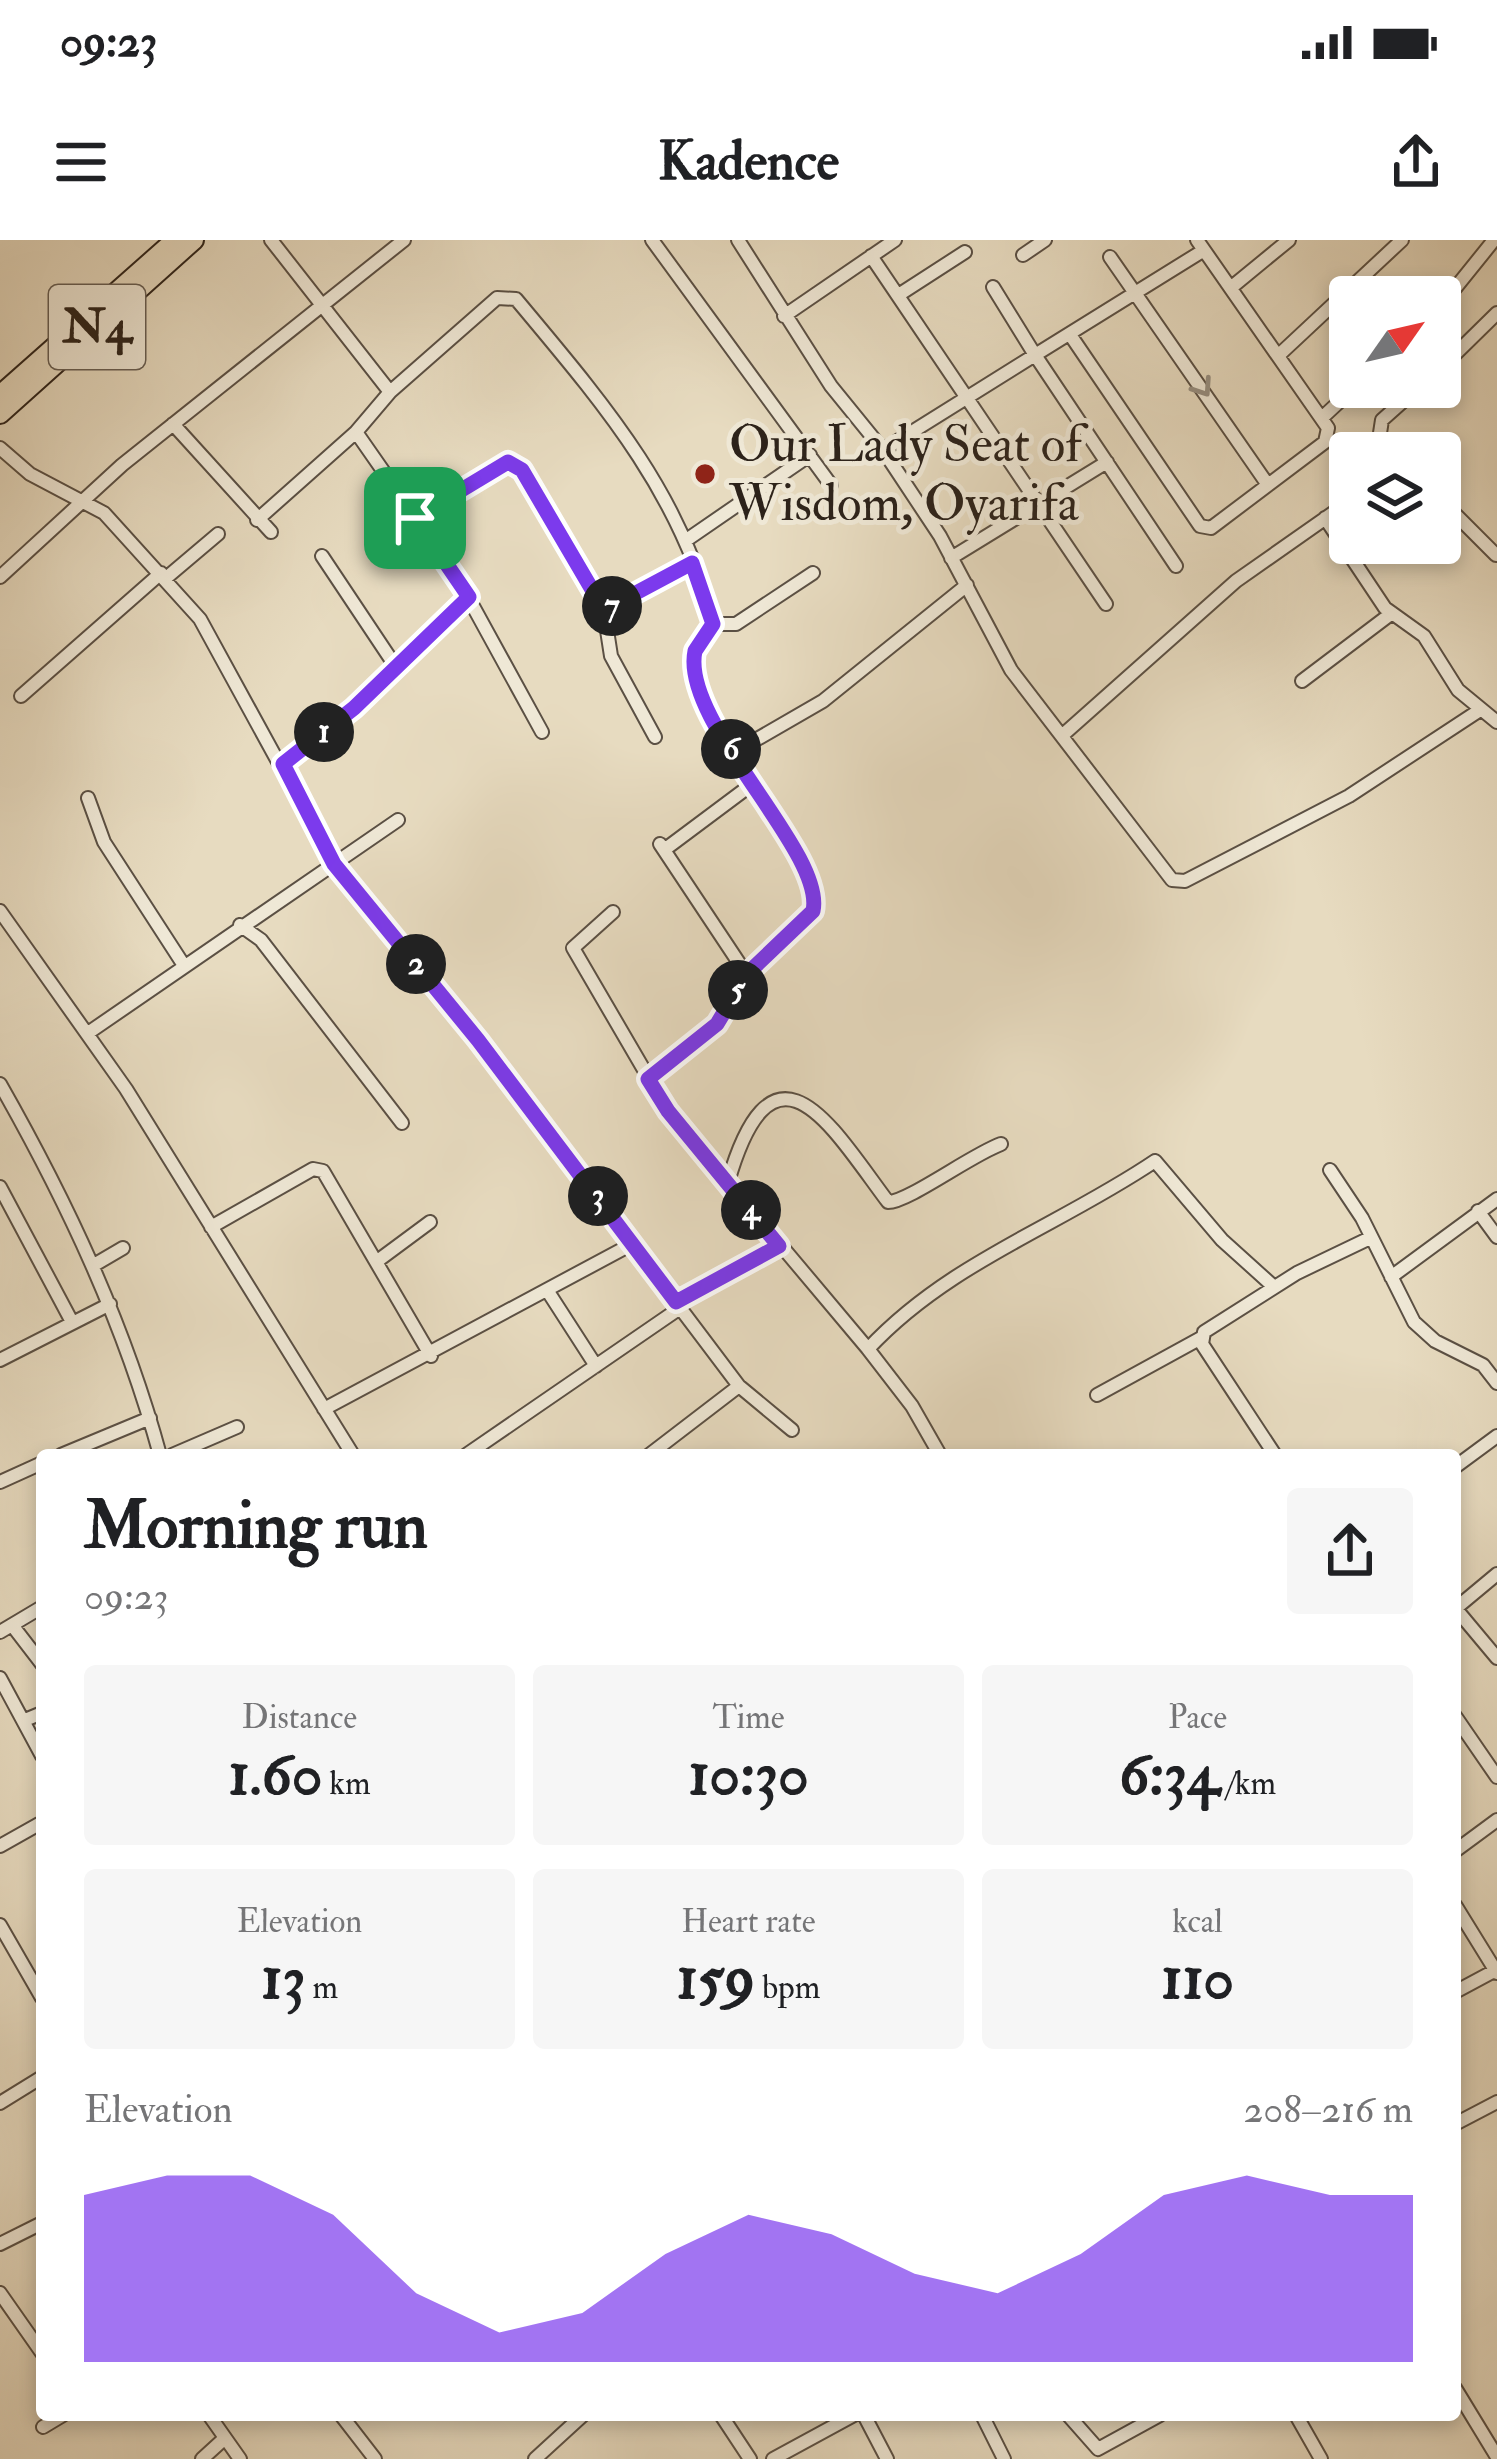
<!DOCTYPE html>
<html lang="en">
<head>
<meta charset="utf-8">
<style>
  :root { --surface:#fff; --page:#f6f6f6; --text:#202124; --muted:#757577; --accent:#7c3aed }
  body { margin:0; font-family:"IM FELL Double Pica",serif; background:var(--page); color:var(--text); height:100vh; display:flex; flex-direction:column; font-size:45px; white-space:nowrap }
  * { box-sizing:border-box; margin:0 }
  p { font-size:39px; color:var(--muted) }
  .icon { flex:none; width:66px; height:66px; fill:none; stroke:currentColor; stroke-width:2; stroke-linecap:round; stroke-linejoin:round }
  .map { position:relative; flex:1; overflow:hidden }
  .panel { position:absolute; left:36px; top:1209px; width:1425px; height:972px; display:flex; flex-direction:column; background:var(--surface); border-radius:12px; box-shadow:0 6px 18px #0003 }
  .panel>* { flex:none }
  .needle { width:78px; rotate:56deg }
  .fabs { position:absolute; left:1329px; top:36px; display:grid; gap:24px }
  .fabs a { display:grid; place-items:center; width:132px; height:132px; border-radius:12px; background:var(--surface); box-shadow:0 6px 18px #0003; font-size:60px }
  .pin { position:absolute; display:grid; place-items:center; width:102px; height:102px; color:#fff; margin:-51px; border-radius:24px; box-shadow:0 6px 18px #0006 }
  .km { position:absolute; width:60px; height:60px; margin:-30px; border-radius:50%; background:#222; color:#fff; font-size:33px; line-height:60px; text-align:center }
  .round { display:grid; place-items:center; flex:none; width:126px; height:126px; border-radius:12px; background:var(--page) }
  .headline { display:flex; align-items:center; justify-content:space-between; height:204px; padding:0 48px }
  h1 { font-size:66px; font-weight:700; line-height:90px }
  .metrics { display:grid; grid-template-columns:repeat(3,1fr); gap:18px; height:204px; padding:12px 48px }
  .metrics div { display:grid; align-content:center; border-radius:12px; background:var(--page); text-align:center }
  .metrics b { font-size:60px; font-weight:700 }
  .metrics small { font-size:33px; font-weight:400 }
  .metrics p { font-size:33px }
  .chart { height:336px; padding:24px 48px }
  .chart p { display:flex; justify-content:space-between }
  .chart svg { width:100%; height:216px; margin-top:12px; fill:var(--accent); opacity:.7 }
  .status { display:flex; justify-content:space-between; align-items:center; height:84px; padding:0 60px; background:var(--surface); direction:ltr }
  .status svg { height:33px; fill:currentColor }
  header { display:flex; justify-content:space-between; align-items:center; height:156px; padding:0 48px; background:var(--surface); font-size:54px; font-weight:700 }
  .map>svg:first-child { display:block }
</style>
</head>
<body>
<div class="status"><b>09:23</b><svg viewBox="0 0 49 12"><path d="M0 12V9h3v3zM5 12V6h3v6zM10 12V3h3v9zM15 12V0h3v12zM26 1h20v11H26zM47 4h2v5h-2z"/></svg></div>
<header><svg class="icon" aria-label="menu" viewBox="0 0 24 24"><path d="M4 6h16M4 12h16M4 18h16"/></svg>Kadence<svg class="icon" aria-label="share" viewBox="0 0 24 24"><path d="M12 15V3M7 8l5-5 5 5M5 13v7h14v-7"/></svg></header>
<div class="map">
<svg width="1497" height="2219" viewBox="0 0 1497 2219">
  <rect width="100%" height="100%" fill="#e7dbc0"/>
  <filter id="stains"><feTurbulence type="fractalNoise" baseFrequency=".00167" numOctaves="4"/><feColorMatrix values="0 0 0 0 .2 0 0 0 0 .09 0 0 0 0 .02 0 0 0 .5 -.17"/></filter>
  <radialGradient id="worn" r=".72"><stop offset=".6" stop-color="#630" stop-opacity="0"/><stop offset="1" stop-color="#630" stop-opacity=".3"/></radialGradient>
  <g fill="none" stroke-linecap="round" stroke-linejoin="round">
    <g stroke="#5b5044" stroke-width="16">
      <path id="minor" d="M271 0 390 152
        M652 0 831 245
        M738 0 831 146 883 210 940 296 1011 430 1172 640 1185 641 1349 556 1480 470
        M1023 15 1045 0
        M871 16 1106 364
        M1110 17 1268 245
        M1233 46 1289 0
        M993 47 1035 115 1201 12
        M900 54 965 12
        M1440 67 1494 0
        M784 76 895 0
        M1071 96 1200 286 1211 288 1325 202 1328 188 1197 0
        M1280 114 1402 0
        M1440 129 1497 73
        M1324 176 1355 147
        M173 184 271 292
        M0 208 30 234 104 273 200 379 334 624 478 800 739 1146 792 1190
        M883 210 1035 115 1176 326
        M1390 213 1380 193 1382 180 1419 147
        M1440 259 1496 315
        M415 278 499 225 516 223 604 371 611 416 655 497
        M1325 278 1385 368 1424 396 1458 450 1497 482
        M257 280 356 192
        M685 301 810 215
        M322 316 396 427
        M951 318 1107 222
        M0 337 122 225 404 0
        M166 338 218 294
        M604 371 693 323
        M714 384H736L813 333
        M1302 441 1392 373
        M21 456 161 333
        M542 492 457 337 356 192 390 152 497 58 516 59C602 162 680 251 714 384L695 411C681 477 825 617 813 671L747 735 717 784 648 839
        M1065 493 1236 341 1350 261
        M733 513 823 461 967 345
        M283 524 354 468 469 357
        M88 558 104 602 183 724
        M660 604 747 735
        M664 610 751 545
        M0 671 126 849 353 1215
        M613 672 573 708 668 871 868 1109 912 1166 940 1215
        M240 685 261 700 402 883
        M88 793 398 580
        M0 844C67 962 124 1083 160 1215
        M1330 930 1362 978 1414 1082 1435 1101 1483 1125 1497 1143
        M728 942C774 783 833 889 888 962 908 962 971 915 1001 904
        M0 947 72 1082
        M1478 971 1497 997
        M211 987 313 929 323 931 431 1116
        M376 1022 430 982
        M94 1025 123 1008
        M1391 1037 1497 959
        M547 1050 596 1126
        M676 1062 779 1006
        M868 1109C949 1022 1059 986 1155 921L1222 1000 1273 1046
        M0 1120 110 1064
        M1097 1155 1201 1098
        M324 1169 634 1003
        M61 1215 150 1178
        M172 1215 237 1187
        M466 1215 680 1068
        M649 1215 739 1146
        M1275 1215 1202 1104 1204 1092 1297 1033 1370 998
        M1455 1227 1497 1196
        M0 1242 42 1223
        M1455 1369 1497 1334
        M1456 1369 1497 1418
        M12 1385 42 1424
        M0 1392 42 1367
        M0 1438 42 1516
        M1455 1476 1497 1537
        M25 1480 42 1473
        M0 1606 39 1584
        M1455 1611 1497 1580
        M1455 1665 1497 1733
        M0 1685 42 1758
        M1455 1752 1496 1730
        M0 1863 42 1837
        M1455 1884 1497 1862
        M0 2004 42 1983
        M0 2053 42 2113
        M1455 2148 1497 2217
        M209 2175 240 2219
        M341 2175 375 2219
        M721 2175 750 2219
        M864 2175 887 2219
        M982 2175 1004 2219
        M1068 2175 1098 2209 1160 2175
        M1296 2175 1321 2219
        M43 2187 63 2175
        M202 2219 225 2198
        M535 2219 583 2175
        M773 2219 854 2175"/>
    </g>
    <g stroke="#2c221a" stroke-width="22">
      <path id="highway" d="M0 155 175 0
        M0 174 194 0"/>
    </g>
    <use href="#minor" stroke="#efe8d6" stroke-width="12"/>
    <use href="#highway" stroke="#e7dbc0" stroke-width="18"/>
  </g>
  <defs><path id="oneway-chevron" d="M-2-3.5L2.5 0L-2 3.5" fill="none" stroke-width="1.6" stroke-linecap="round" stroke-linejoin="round" transform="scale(3)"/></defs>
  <use stroke="#978f81" href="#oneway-chevron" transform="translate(1203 148) rotate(56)"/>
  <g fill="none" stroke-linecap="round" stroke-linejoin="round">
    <g stroke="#fff" stroke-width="24">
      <path id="route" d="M508 222 522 230 604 370 692 323 713 384 695 411C680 482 826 612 813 671L747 734 717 784 648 839 668 871 779 1006 676 1062 478 800 334 624 283 524 354 468 469 357 415 278Z"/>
    </g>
    <use href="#route" stroke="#7c3aed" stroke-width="15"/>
  </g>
  <circle fill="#8f2418" stroke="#efe8d6" stroke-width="4.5" cx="705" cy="234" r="12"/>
  <g text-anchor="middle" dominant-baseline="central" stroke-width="10" stroke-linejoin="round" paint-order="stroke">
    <rect fill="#efe8d6" stroke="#665d52" stroke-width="3" x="49" y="45" width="96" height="84" rx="9"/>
    <g font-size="48" font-weight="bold" fill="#2c221a">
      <text x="97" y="87">N4</text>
    </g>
    <g font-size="51" fill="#2c221a" stroke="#efe8d6" text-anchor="start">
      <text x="729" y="205">Our Lady Seat of<tspan x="729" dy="59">Wisdom, Oyarifa</tspan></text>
    </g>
  </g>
  <rect width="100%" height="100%" filter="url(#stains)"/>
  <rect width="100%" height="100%" fill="url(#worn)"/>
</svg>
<div class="fabs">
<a><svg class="needle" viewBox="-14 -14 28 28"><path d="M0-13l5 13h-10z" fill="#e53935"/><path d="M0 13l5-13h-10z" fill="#757577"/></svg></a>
<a><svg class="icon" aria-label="layers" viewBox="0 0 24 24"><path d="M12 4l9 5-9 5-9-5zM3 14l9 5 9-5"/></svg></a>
</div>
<div class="pin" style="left:415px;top:278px;background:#1e9e55"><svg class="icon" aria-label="arrive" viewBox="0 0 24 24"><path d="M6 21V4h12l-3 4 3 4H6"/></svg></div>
<b class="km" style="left:324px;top:492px">1</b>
<b class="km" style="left:416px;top:724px">2</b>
<b class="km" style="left:598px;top:956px">3</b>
<b class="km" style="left:751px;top:970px">4</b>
<b class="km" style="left:738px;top:750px">5</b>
<b class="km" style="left:731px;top:509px">6</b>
<b class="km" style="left:612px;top:366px">7</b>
<section class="panel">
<div class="headline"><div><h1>Morning run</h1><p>09:23</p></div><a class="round"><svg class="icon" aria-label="share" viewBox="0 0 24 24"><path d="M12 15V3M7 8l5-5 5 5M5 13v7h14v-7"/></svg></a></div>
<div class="metrics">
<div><p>Distance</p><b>1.60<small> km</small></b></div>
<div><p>Time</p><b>10:30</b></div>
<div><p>Pace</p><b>6:34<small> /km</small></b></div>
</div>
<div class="metrics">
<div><p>Elevation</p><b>13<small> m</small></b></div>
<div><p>Heart rate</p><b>159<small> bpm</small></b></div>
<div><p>kcal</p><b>110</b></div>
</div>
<div class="chart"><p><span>Elevation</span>208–216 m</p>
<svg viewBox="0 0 160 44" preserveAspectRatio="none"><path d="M0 44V10L10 6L20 6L30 14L40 30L50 38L60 34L70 22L80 14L90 18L100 26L110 30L120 22L130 10L140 6L150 10L160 10V44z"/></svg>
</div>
</section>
</div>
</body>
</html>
